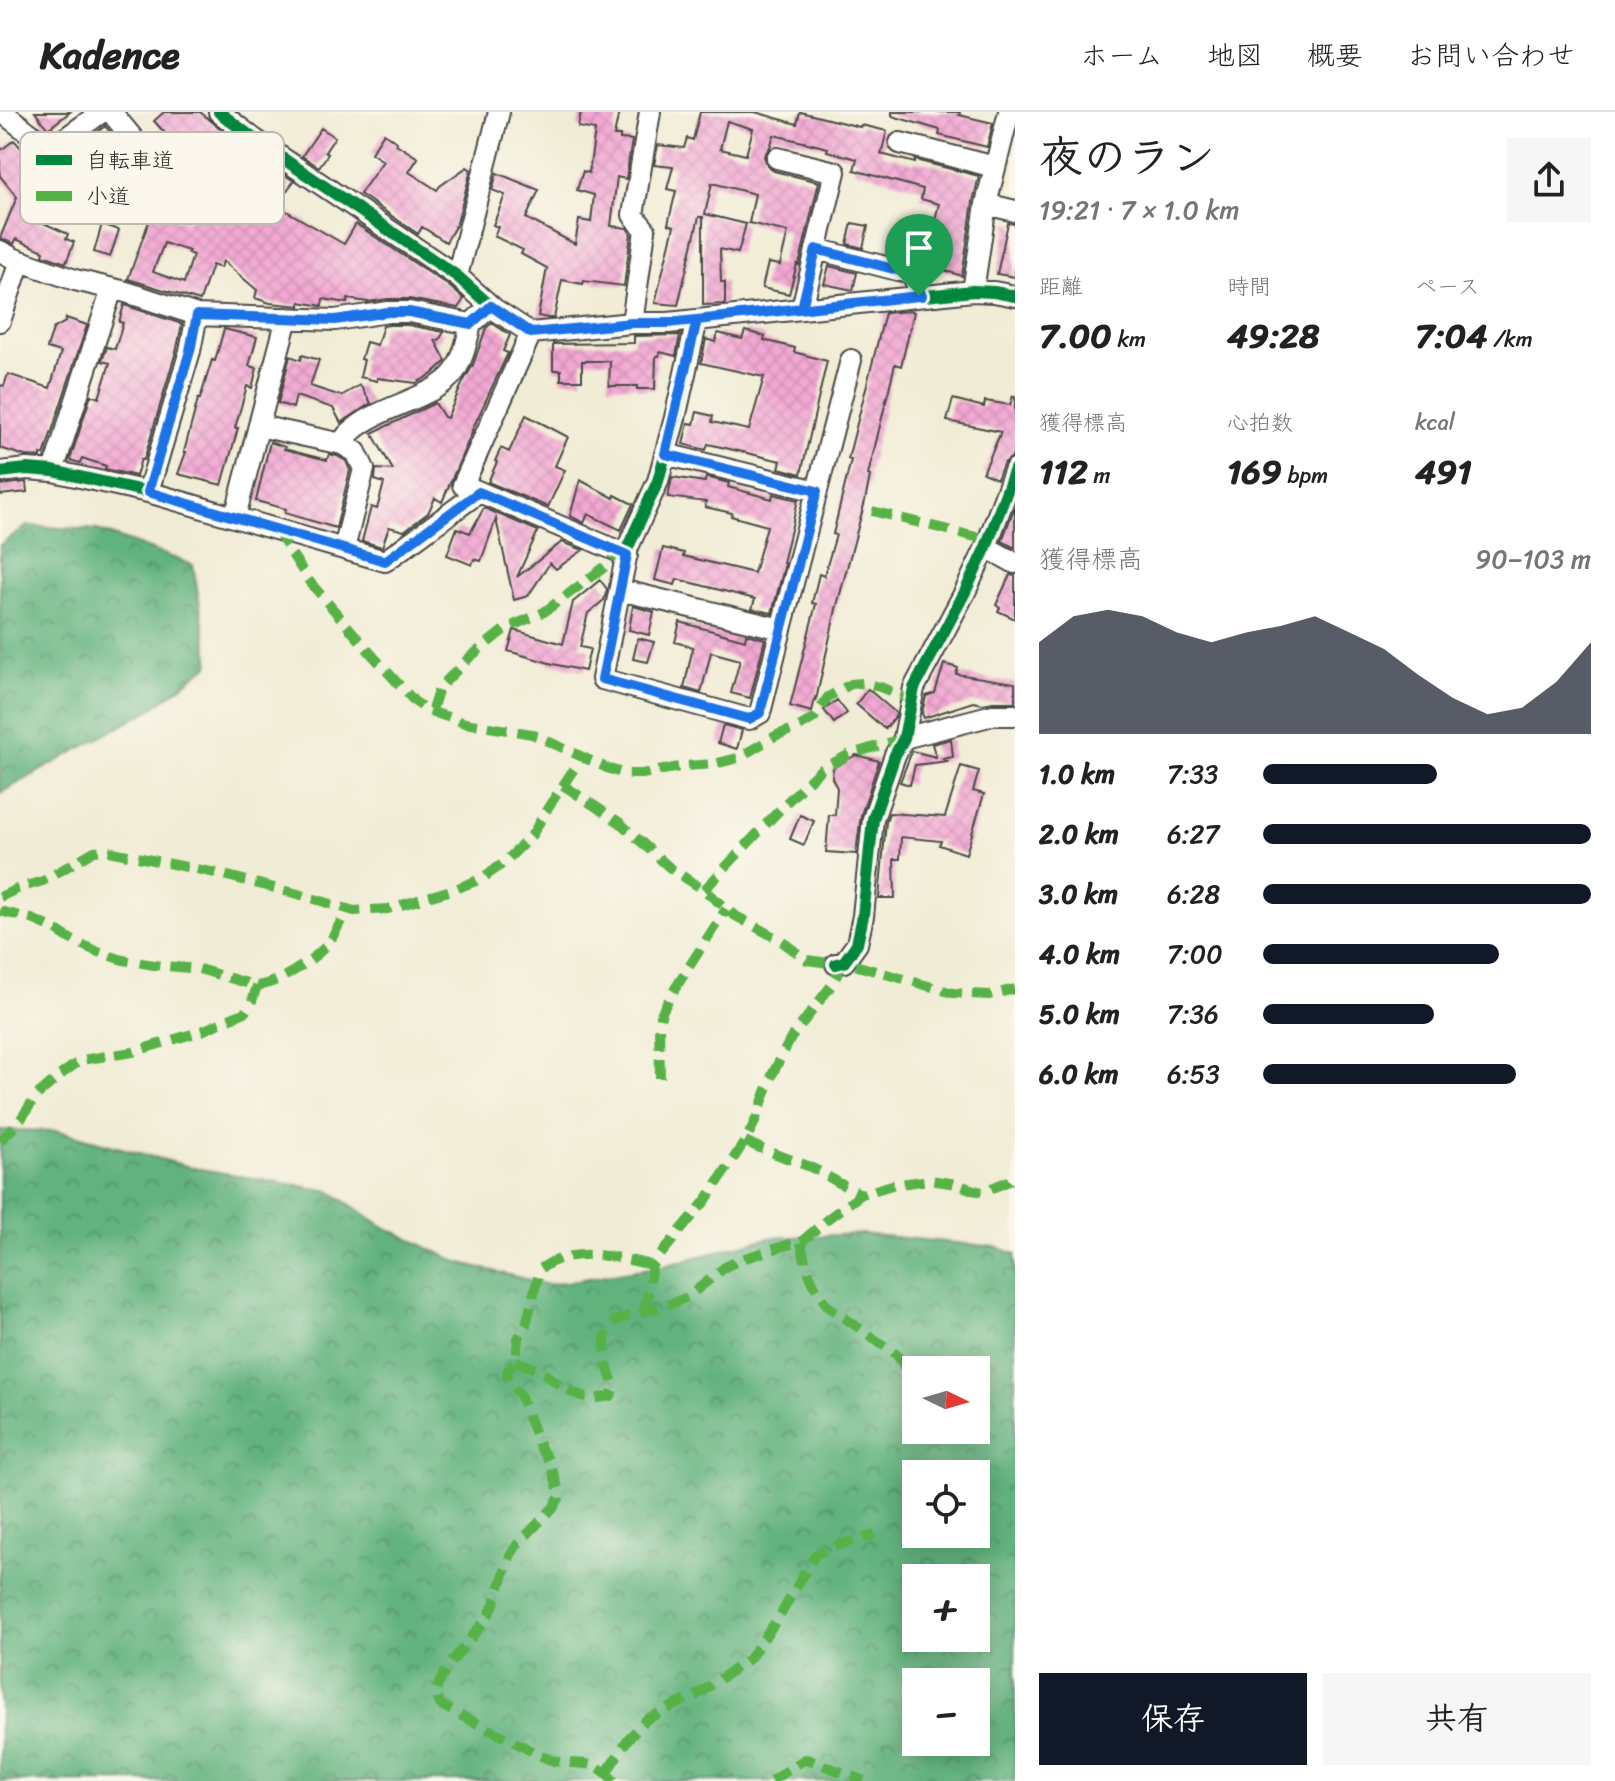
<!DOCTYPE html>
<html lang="ja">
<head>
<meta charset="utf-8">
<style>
  :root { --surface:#fff; --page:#f6f6f6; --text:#222; --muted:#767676; --line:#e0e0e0; --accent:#111827 }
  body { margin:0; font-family:Sriracha,"Klee One",sans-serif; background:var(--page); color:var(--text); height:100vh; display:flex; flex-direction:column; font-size:30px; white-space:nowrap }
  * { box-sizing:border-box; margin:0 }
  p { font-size:26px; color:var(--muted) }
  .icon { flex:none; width:44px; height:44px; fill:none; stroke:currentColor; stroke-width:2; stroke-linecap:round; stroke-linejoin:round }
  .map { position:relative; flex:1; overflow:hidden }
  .details { display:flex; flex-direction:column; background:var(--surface); width:600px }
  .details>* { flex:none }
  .needle { width:52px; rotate:95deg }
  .buttons { position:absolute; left:902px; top:1244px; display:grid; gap:16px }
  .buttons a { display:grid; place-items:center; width:88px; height:88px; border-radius:0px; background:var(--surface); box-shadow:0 4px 20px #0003; font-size:40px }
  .pin { position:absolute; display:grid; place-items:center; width:68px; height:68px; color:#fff; margin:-82px -34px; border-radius:50% 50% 50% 0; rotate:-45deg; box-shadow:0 0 8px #0007 }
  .pin .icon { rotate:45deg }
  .round { display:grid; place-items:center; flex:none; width:84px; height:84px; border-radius:0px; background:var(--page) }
  .overview { display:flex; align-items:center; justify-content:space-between; height:136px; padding:0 24px }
  h1 { font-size:44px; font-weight:700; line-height:60px }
  .figures { display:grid; grid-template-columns:repeat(3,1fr); gap:12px; height:136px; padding:8px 24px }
  .figures div { display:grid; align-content:center }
  .figures b { font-size:34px; font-weight:700 }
  .figures small { font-size:22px; font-weight:400 }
  .figures p { font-size:22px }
  .chart { height:224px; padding:16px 24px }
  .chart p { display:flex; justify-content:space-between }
  .chart svg { width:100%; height:144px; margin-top:8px; fill:var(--accent); opacity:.7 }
  .cta { display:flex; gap:16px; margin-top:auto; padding:16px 24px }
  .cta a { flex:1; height:92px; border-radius:0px; background:var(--accent); color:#fff; font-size:32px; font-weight:700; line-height:92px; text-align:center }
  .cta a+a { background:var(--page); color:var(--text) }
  ul { padding:0 24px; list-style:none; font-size:26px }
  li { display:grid; grid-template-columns:128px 96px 1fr; align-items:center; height:60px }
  li i { height:20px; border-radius:10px; background:var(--accent) }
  header { display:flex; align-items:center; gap:48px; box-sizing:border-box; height:112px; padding:0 40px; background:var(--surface); border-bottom:2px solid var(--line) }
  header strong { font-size:38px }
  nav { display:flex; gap:44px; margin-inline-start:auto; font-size:28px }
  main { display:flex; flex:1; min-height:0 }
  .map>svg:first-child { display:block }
</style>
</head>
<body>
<header>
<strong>Kadence</strong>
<nav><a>ホーム</a><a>地図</a><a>概要</a><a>お問い合わせ</a></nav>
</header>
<main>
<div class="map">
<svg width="1015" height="1669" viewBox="0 0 1015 1669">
  <defs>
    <pattern id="forest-crowns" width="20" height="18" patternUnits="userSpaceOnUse" patternTransform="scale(2)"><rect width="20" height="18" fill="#62b27e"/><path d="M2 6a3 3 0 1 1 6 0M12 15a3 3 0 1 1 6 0" fill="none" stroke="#519167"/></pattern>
    <pattern id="building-cross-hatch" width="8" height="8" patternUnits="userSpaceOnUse" patternTransform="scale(2)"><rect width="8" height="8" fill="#f3a8d3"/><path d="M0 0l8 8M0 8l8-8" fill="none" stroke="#d091b5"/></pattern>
  </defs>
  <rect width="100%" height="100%" fill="#fbf7ec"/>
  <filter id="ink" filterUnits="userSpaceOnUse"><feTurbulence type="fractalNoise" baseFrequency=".0125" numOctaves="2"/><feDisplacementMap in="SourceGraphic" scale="16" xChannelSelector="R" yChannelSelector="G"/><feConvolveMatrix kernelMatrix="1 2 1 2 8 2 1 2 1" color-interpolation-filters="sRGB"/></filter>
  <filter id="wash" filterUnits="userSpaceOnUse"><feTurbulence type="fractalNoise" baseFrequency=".006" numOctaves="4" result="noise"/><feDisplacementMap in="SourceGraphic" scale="32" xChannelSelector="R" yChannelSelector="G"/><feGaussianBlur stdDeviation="1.8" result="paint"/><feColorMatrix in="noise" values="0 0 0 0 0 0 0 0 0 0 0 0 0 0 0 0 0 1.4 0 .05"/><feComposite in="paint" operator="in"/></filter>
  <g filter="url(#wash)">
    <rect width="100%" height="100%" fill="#f1ecd5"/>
    <path fill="url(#forest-crowns)" stroke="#466e54" stroke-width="2" fill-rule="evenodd" d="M27 414 97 418 193 453 210 552 153 596 0 681V433Z
      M0 1018 59 1019 194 1056 330 1079 382 1114 458 1150 548 1173 667 1153 768 1126 862 1122 997 1135 1015 1142V1669H0ZM916 1258H976V1318H916ZM916 1362H976V1422H916ZM916 1466H976V1526H916ZM916 1570H976V1630H916Z"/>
    <g id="blocks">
      <path fill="url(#building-cross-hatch)" fill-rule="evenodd" d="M35 0H70L48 17Z
        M164 0H200L246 37 294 69 276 93 344 132 356 112 449 174 464 187 458 196 409 187H388L368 190 348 187 347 191 323 187 322 194 300 190V194L270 191 255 186 257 178 223 149 221 156 212 153 200 189 128 167 153 98 186 110 203 86 172 54 184 42 154 9ZM164 131 189 139 188 141 193 143 184 171 153 160Z
        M581 0H619L614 24H620V27L632 28 626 67 617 65 611 114 627 116 631 122 624 174 584 169 583 172 562 168 554 206H548L538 204 547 156 521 142 523 138 494 124 498 115 493 113 505 83 492 78 497 61 539 78 526 106 575 132 579 108 591 110 594 83 577 78 583 59 589 61 595 18 578 15Z
        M700 0H755L797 12 800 0 860 15 861 13 887 19 881 42 915 51V48L979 64 973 90 962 164 887 140 893 123 928 134 939 92 921 87 923 77 854 58 857 47 827 39 828 36 774 23 770 35 764 44 768 55 774 59 819 70 799 153 797 152 789 182 762 176 768 151 780 153 788 120 749 111 755 82 712 71 705 102 746 112 738 141 720 137 721 170H725V192L703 193V105H699L678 193 655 191 674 114 668 112 676 79 667 77 673 55 654 53 658 33 684 36 687 26 693 28ZM727 9 753 17 746 43 720 37Z
        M892 0H960L959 3 993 11 987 35 939 23 940 18 892 4Z
        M105 14 126 38 131 41H139L150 53 132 71 111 49 39 109 68 122 66 127 74 130 66 151 43 143 44 139 16 127 14 132 0 126 17 85 0 64V39L14 28 22 37 26 35 34 41 42 44 58 63 93 36 86 29Z
        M321 16 335 25 325 40 328 42 319 55 302 44Z
        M384 21 397 30 396 32 418 46 409 60 437 78 440 74 467 55 471 58 457 111 446 130 422 115 418 122 360 82 383 49 371 41Z
        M852 111 868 114 863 136 847 132Z
        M1008 111 1015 112V165L997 162Z
        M102 112 119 118 110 145 94 140Z
        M829 154 857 161 853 178 824 172Z
        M124 193 182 212 177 236 144 348 141 347 136 364 105 357 106 354 82 346 80 351 70 348 91 283 99 286 110 251 102 249 107 235 115 237 123 211 119 210Z
        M910 199 914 200 901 254 895 252 868 363 870 364 865 389 836 497 816 588 815 586 812 600 790 594 816 492 812 491 819 462 824 464 836 423 833 422 851 348 848 347 885 201Z
        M66 206 87 213 44 343 41 342V345L25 344 0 336V273L4 274 8 262 50 276 61 240 47 236 53 217 65 210Z
        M492 211 510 223 503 239 508 241 472 318H473L442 390 435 386 428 401 404 419 389 415 382 435 362 429 371 395 377 397 384 371 375 368 376 357 393 358 372 321 435 291 444 305 447 306 463 270 473 253 486 216Z
        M389 213H408L444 220 439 228H435L446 249 444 251 432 262 416 271 377 266V269L360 265 364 248 361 247 366 230 377 233 383 214Z
        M224 217 257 225 249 254 257 256 252 276 247 274 235 316H238L222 373 178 362 186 340H184L198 287H200L212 248 215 249Z
        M745 219 765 224 764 228 795 236 794 240 827 249 801 362 779 356 781 349 708 332 706 338 683 332 688 311 694 312 697 300 713 304 712 310 749 318 764 265 701 251 706 227 715 230 718 221 742 227Z
        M680 223 676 244 660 240 659 244H656L655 277H637V274H609L610 249H582V268H561V258H553V232L634 231V224Z
        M302 243 319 248 310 274 341 284 360 273 371 291 341 311 333 296 296 284 293 296 278 291 290 244 301 248Z
        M1013 284 1015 285V336L1012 345 1003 352 997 367 983 361 1001 320 947 309 953 287 984 295 985 289 1010 293Z
        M526 303 568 325 555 354 565 358 548 395 488 370 497 350 495 349 501 336 509 340Z
        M270 330 285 335 284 337 327 348 329 342 337 344 346 349 350 358 336 416 285 401 286 397 256 389Z
        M672 365 705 370 706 365 729 371 728 375 772 387 773 382 798 388 783 451 785 452 772 501 752 497 755 487 677 467 675 473 655 468 663 436 684 441 683 444 754 461 767 414 731 404 732 401 705 395 706 390 668 385Z
        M580 368 614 386 615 383 633 392 621 418 588 402 584 411 570 404Z
        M26 370 27 380 0 383V373Z
        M1015 394V436L1002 429Z
        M484 396 538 419 517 465 562 430 583 438 556 457 550 451 528 484 514 488 496 407 481 449 474 447 472 453 447 443 457 416 470 421Z
        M1010 463 1015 464V507L998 499 1000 496 996 493Z
        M600 468 607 477 604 488 588 501 580 535 590 537 585 559 553 552 508 539 514 518 563 532 573 490Z
        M633 494 654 500 649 523 629 518Z
        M680 510 745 528 746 522 765 527 750 586 731 581 740 548 711 540 701 581 684 576 693 535 675 530Z
        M638 526 654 530 648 550 633 547Z
        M944 552 958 556 956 562 1015 571V590H993L983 592 973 590 924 606 922 601 926 584 935 581Z
        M868 577 896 601 895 605 885 617 856 592Z
        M837 588 847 601 834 611 824 598Z
        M723 613 742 618 737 637 718 631Z
        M951 627 953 645 943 647 949 649 915 653 910 673 900 670 912 639 936 645 932 632Z
        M856 643 879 649 861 703 856 742 826 740 829 703H835L837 676 832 666 833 656Z
        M961 654 979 659 973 679 984 682 966 742 939 733 941 729 901 725 900 747H894L895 786H879L886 710 889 701 945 705Z
        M800 703 814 709 804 733 790 727Z"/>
    </g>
  </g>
  <g filter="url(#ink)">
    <use href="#blocks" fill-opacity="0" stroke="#494844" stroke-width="2"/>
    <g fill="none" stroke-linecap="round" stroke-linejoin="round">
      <g stroke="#494844" stroke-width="24">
        <path id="minor" d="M2 0 41 30 53 33 63 28 102 0
          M111 0 135 29
          M219 0 254 27 457 164 494 197 531 221 632 211H668L973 179 994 180 1015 184
          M900 31 995 55
          M777 46 835 60 802 196
          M986 92 1015 99
          M816 137 909 161 914 166 922 184
          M0 139 15 147 75 168 126 180 197 203 335 208 388 200H409L471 212 491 194
          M457 164 499 0
          M973 179 986 92 1009 0
          M697 208 675 306 658 369 628 435 602 567 749 607 760 601 781 517
          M0 209 20 149
          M632 211 645 118 633 103 650 0
          M531 221 463 373 627 443
          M259 314 342 332 356 340 364 357 344 437
          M342 332C345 323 351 320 358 314 385 293 437 285 455 259 464 245 467 228 471 212
          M665 342 817 379
          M53 359 112 177
          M0 360 27 357 53 359 148 380 385 449 479 380
          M148 380 190 239 197 203
          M235 405 287 206
          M986 435 1015 451
          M620 478 781 517 851 248
          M904 626 993 603H1015
          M836 852 844 850 857 832 863 804 873 707 895 643 904 626 914 576 965 480 986 435 1015 357"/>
      </g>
      <use href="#minor" stroke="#fff" stroke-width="20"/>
      <path stroke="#56b246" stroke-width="10" stroke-dasharray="20 10" stroke-linecap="butt" d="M872 399 988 428
        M276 417 309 469 374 545 414 589 427 598 465 611 532 622 609 657 627 662H642L685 654 714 652 738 646 777 623 799 615 814 606 828 585 851 572 863 571 880 575 912 588
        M432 598 439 576 470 545 505 517 544 500 610 451 618 439
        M563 673 619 710 670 756 704 778 734 803 780 828 807 848 836 852
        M704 778 787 690 820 658 848 643 904 626
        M0 785 19 776 43 769 94 739 103 738 216 761 298 782 354 799 388 797 458 776 483 766 505 750 532 723 549 694 582 645
        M0 799 32 807 55 817 70 827 98 840 123 848 154 853 199 857 257 874C277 872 309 851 324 836 334 826 340 810 347 797
        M660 966 659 913 662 900 671 883 726 797
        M0 1029 19 1010 37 983 63 961 81 948 133 940 202 919 245 900 252 889 257 874
        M745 1029C766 1040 789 1046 810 1055 828 1063 843 1075 862 1082
        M801 1130C805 1153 812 1176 828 1194L897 1243 903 1252 916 1284
        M645 1199 652 1153 706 1088 745 1029 754 1012 773 961 791 926 831 874 844 850 953 881 989 883 1015 877
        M516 1249C526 1253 537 1257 546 1263 568 1278 582 1291 611 1284L614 1274 606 1251 605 1226 607 1219 616 1208 673 1191 688 1185 725 1155 742 1147 787 1133 801 1130 830 1105 862 1082 892 1073 930 1068 957 1072 973 1078 982 1080 1009 1069 1015 1062
        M950 1318 955 1323
        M607 1660 628 1627 647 1607 700 1581 749 1547 779 1505 815 1443 834 1434 875 1423
        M614 1669C592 1643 577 1656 551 1648 537 1643 524 1635 511 1628 488 1617 465 1606 443 1594L440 1592 435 1580 446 1557 487 1506 493 1495 510 1444 517 1433 554 1395 559 1386V1379L550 1350 540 1335 520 1283 509 1270 507 1264 508 1258 516 1249 518 1227 526 1213 540 1157C573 1133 615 1145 652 1153
        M771 1669 805 1647 810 1648 864 1669"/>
      <g stroke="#fbf7ec" stroke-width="17">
        <path id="cycleway" d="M219 0 254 27 457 164 494 197 531 221 632 211H668L973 179 994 180 1015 184
          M697 208 675 306 658 369 628 435 602 567 749 607 760 601 781 517
          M0 360 27 357 53 359 148 380 385 449 479 380
          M836 852 844 850 857 832 863 804 873 707 895 643 904 626 914 576 965 480 986 435 1015 357"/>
      </g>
      <use href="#cycleway" stroke="#00873e" stroke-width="12"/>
    </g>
  </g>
  <g fill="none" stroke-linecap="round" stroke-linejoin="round" filter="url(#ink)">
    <g stroke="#fff" stroke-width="16">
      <path id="route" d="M919 184 668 211H632L531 221 491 194 471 212 409 200H388L335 208 197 203 190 239 148 380 385 449 479 380 627 443 602 567 749 607 760 601 817 379 665 342 697 208 802 196 816 137 909 161 914 166 922 184H919"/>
    </g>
    <use href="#route" stroke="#1a73e8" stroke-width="10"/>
  </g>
  <rect x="20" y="20" width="264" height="92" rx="12" fill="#fbf7ec" stroke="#bdbab2" stroke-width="2"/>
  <rect x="36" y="43" width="36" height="10" fill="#00873e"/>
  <rect x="36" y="79" width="36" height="10" fill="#56b246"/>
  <g font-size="22" fill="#2b2b2b">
    <text x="86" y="56">自転車道</text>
    <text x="86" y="92">小道</text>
  </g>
</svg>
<div class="buttons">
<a><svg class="needle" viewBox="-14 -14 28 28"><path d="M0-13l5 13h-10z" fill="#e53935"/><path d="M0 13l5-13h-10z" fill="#767676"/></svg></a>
<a><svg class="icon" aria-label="locate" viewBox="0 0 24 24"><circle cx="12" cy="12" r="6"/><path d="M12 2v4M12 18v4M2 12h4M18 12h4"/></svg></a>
<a>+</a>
<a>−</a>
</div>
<div class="pin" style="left:919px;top:184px;background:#1e9e55"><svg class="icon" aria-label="arrive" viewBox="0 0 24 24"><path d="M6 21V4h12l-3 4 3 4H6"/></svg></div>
</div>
<section class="details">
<div class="overview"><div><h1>夜のラン</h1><p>19:21 · 7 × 1.0 km</p></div><a class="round"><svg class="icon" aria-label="share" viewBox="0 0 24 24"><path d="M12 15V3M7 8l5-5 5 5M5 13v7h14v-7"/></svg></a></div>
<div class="figures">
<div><p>距離</p><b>7.00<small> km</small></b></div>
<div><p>時間</p><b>49:28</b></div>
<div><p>ペース</p><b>7:04<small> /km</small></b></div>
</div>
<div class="figures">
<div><p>獲得標高</p><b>112<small> m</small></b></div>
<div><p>心拍数</p><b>169<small> bpm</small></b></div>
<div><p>kcal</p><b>491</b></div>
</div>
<div class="chart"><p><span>獲得標高</span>90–103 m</p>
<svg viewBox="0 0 160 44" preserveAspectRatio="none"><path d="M0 44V16L10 8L20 6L30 8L40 13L50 16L60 13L70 11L80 8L90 13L100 18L110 26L120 33L130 38L140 36L150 28L160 16V44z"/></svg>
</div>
<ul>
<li><b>1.0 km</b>7:33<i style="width:53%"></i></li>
<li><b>2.0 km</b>6:27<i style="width:100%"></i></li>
<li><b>3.0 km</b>6:28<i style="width:100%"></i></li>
<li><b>4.0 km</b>7:00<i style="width:72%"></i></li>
<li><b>5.0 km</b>7:36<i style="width:52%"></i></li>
<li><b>6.0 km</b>6:53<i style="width:77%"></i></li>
</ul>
<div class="cta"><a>保存</a><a>共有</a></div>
</section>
</main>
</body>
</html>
